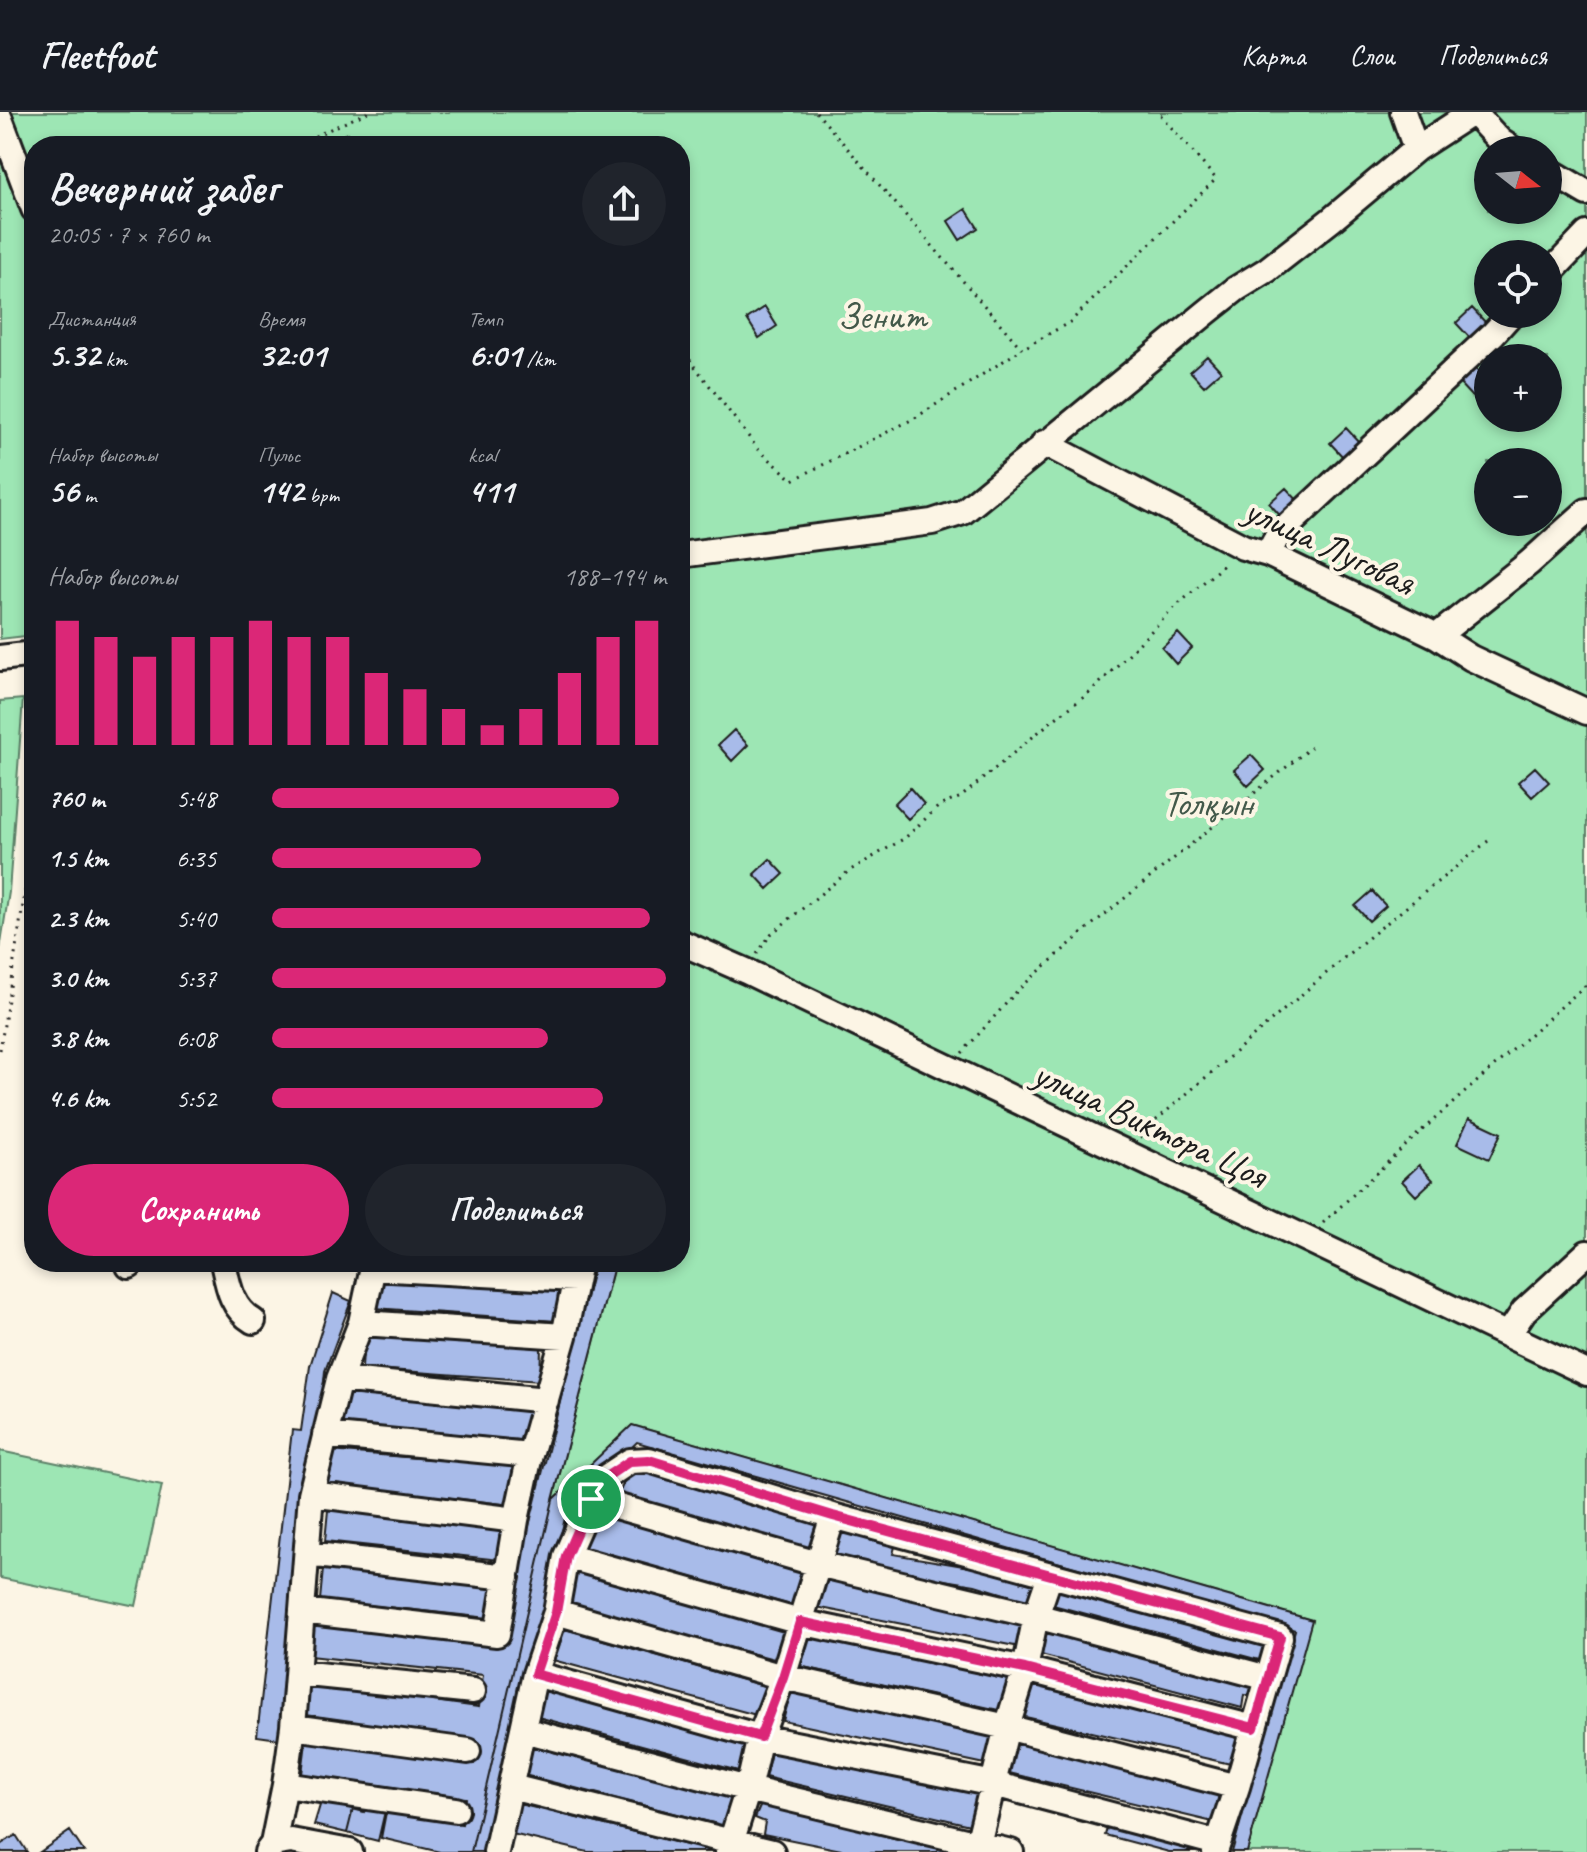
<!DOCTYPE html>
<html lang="ru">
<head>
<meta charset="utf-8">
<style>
  :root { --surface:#171b24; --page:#20242c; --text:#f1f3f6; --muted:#9ea1a6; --line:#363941; --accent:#db2777 }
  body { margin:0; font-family:Caveat,sans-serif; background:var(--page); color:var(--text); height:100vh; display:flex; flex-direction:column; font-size:30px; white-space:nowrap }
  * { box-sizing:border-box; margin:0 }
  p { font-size:26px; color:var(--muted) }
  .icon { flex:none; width:44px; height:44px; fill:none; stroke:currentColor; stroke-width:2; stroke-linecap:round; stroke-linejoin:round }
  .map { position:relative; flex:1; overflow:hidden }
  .sheet { position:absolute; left:24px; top:24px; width:666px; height:1136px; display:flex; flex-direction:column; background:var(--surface); border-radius:32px; box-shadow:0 4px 12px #0003 }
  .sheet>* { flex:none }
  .needle { width:52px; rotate:107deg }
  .tools { position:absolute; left:1474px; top:24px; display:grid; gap:16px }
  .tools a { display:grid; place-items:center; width:88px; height:88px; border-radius:50%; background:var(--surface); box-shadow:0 4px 12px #0003; font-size:40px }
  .pin { position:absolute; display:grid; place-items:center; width:68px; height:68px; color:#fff; margin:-34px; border:4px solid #fff; border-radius:50%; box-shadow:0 2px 8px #0007 }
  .round { display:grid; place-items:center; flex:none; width:84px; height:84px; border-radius:42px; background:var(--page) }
  .summary { display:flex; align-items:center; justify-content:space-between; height:136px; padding:0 24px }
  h1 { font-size:44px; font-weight:700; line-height:60px }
  .metrics { display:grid; grid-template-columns:repeat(3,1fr); gap:12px; height:136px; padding:8px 24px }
  .metrics div { display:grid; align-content:center }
  .metrics b { font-size:34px; font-weight:700 }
  .metrics small { font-size:22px; font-weight:400 }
  .metrics p { font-size:22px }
  .chart { height:224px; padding:16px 24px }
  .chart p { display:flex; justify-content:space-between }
  .chart svg { width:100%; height:144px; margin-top:8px; stroke:var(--accent); stroke-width:6 }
  .primary-button { display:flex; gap:16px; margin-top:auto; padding:16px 24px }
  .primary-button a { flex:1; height:92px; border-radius:48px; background:var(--accent); color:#fff; font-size:32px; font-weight:700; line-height:92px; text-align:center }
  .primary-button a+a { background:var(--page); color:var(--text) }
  ul { padding:0 24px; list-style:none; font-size:26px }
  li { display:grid; grid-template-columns:128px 96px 1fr; align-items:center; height:60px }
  li i { height:20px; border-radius:10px; background:var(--accent) }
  header { display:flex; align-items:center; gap:48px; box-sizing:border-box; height:112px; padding:0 40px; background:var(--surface); border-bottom:2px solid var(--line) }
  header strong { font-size:38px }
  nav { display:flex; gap:44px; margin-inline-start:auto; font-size:28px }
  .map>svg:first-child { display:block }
</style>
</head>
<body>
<header>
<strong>Fleetfoot</strong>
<nav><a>Карта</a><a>Слои</a><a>Поделиться</a></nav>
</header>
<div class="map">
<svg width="1587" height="1740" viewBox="0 0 1587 1740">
  <rect width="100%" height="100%" fill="#fcf5e5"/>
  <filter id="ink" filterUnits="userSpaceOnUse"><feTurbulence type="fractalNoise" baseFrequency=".0125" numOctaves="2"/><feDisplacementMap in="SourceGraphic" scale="16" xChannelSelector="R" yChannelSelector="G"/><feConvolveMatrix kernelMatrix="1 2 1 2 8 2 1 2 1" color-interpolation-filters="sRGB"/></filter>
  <g filter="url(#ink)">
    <path fill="#9de6b4" stroke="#5c8168" stroke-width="2" fill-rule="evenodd" d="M0 0H1587V1740H1247L1311 1508 632 1313 553 1388 615 1150H680V34H34V523L0 527ZM1488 38H1548V98H1488ZM1488 142H1548V202H1488ZM1488 246H1548V306H1488ZM1488 350H1548V410H1488Z
      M23 587 9 780 0 837V589Z
      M0 1339 162 1373 136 1494 0 1466Z"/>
    <path fill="#a8bbe9" stroke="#1c1c1c" stroke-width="2" d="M348 21 354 34H329L327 29Z
      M966 97 978 116 960 128 948 109Z
      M765 195 777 214 759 226 747 207Z
      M1472 196 1486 211 1470 226 1456 211Z
      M1207 244 1221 259 1204 274 1190 259Z
      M1475 255 1488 271 1472 285 1458 270Z
      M1346 316 1360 331 1344 346 1330 331Z
      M1286 376 1300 391 1283 407 1269 391Z
      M1178 521 1192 536 1176 552 1162 536Z
      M734 618 748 633 732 649 718 633Z
      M1251 643 1265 658 1248 674 1234 658Z
      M1535 655 1549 670 1532 685 1518 670Z
      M910 676 924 692 908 707 894 692Z
      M770 747 784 762 768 777 754 762Z
      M1372 779 1386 794 1369 809 1355 794Z
      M1469 1006 1501 1021 1489 1047 1457 1032Z
      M1419 1053 1433 1068 1416 1084 1402 1069Z
      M478 1150H566V1157Z
      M595 1150H615L553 1388 471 1740H440L381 1726 386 1700 462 1712 466 1686 302 1662 306 1630 474 1652 478 1629 306 1603 308 1572 479 1595 483 1563 310 1544 312 1513 500 1530Z
      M379 1166 558 1178 557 1209 374 1196Z
      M333 1181 351 1189 325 1259 319 1323H312L279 1627 257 1624 292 1318 301 1319 310 1254Z
      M364 1221 541 1236 540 1269 362 1256Z
      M342 1278 532 1295 528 1329 338 1311Z
      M632 1313 1312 1508 1247 1740H1232L1295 1518 637 1330 567 1398 484 1740H471L553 1388Z
      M329 1339 519 1354 512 1393 323 1371Z
      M638 1356 822 1410 812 1440 618 1383 627 1364Z
      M328 1398 504 1416 500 1448 325 1429Z
      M595 1402 806 1462 794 1494 583 1435Z
      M838 1417 896 1431 893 1442 981 1457 1039 1474 1034 1491 975 1473 888 1459 829 1444Z
      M323 1457 492 1474 489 1506 320 1488Z
      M574 1457 785 1518 778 1548 566 1493Z
      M825 1464 1029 1509 1020 1535 816 1495Z
      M1056 1473 1269 1532 1263 1549 1049 1492Z
      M1046 1513 1259 1570 1255 1585 1244 1583 1242 1596 1041 1543Z
      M562 1516 768 1575 760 1604 553 1548Z
      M807 1522 1013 1569 1003 1599 799 1554Z
      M1029 1572 1242 1624 1235 1653 1021 1604Z
      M541 1574 749 1630 742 1660 534 1604Z
      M791 1578 997 1622 990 1653 783 1609Z
      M1014 1624 1220 1677 1213 1710 1005 1660Z
      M530 1634 736 1686 725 1714 524 1663Z
      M772 1636 983 1681 974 1714 765 1665Z
      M321 1690 353 1697 347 1721 314 1713Z
      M367 1690 386 1695 378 1729 347 1721 353 1697 364 1700Z
      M762 1690 969 1740H851L763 1722 765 1710 755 1706Z
      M519 1692 717 1740H588L512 1722Z
      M1109 1709 1205 1734 1204 1740H1169L1105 1723Z
      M70 1719 84 1740H40Z
      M16 1723 27 1740H0V1733Z"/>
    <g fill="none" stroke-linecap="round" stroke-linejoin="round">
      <g stroke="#1c1c1c" stroke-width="30">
        <path id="minor" d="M1403 0 1416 37
          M1473 0 1500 29 1514 38
          M0 7 34 97
          M1548 58 1587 81
          M1548 163 1587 122
          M1044 331 1243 435 1268 442 1437 524 1471 546 1587 600
          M1268 442 1278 423 1493 222 1511 202
          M680 443 932 410 963 400 1207 200 1236 177 1267 158 1331 108 1416 37 1473 0
          M1437 524 1529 451 1587 399
          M0 546 34 542
          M680 830 746 859 1587 1261
          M223 1150C228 1173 231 1196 253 1209
          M129 1154 130 1150
          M373 1156 575 1167
          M361 1211 564 1224
          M1508 1223 1524 1199 1587 1141
          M339 1267 546 1288
          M325 1323 530 1343
          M311 1382 516 1408
          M591 1387 818 1452 1036 1504 1268 1566
          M833 1404 1280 1525 1237 1675 1215 1740
          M307 1442 507 1465
          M566 1444 800 1510 1029 1558 1254 1616
          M302 1499 497 1522 516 1408 530 1343 564 1224 579 1150
          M556 1500 783 1565 1007 1615 1237 1675
          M298 1561 473 1579
          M535 1562 760 1625 994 1672 1217 1731
          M293 1615 468 1639
          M524 1618 748 1677 1011 1740
          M285 1673 456 1698
          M511 1675 772 1740
          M273 1732 291 1729 350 1740
          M267 1740 273 1732 285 1673 293 1615 311 1382 339 1267 361 1211 374 1150
          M496 1740 535 1562 556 1500 566 1444 591 1387 606 1365 630 1349 649 1348 833 1404 783 1565 760 1625 748 1677 728 1740
          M976 1740 1007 1615 1025 1557 1036 1504 1050 1463"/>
      </g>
      <path stroke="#1c1c1c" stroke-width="3" stroke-dasharray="2 6" stroke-linecap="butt" d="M816 0 1022 237 1070 210 1216 67 1158 0
        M293 34 368 0
        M680 235 758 337 793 368 915 306 1022 237
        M757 842 771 822 849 759 905 726 939 694 961 685 1053 608 1092 579 1174 496 1227 450
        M0 938 34 723
        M962 941 1018 878 1088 816 1311 635
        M1140 1026 1146 1017 1352 839 1488 729
        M1323 1111 1419 1021 1587 872"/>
      <use href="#minor" stroke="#fcf5e5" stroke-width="24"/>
    </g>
  </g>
  <g fill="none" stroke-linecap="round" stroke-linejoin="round" filter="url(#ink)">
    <g stroke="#fff" stroke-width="16">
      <path id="route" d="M649 1348 833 1404 1280 1525 1254 1616 1025 1557 800 1510 783 1565 760 1625 535 1562 556 1500 566 1444 591 1387 606 1365 630 1349Z"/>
    </g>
    <use href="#route" stroke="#db2777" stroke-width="10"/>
  </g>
  <g text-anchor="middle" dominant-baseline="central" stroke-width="8" stroke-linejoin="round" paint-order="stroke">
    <g font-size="38" fill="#43594a" stroke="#fcf5e5">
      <text x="882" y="203">Зенит</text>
      <text x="1208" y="690">Толқын</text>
    </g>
    <g font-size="38" fill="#1c1c1c" stroke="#fcf5e5">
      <text transform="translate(1330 434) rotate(25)">улица Луговая</text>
      <text transform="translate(1150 1012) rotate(25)">улица Виктора Цоя</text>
    </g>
  </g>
</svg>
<div class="tools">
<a><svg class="needle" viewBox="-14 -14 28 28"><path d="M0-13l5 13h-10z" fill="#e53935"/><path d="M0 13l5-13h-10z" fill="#9ea1a6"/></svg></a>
<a><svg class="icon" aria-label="locate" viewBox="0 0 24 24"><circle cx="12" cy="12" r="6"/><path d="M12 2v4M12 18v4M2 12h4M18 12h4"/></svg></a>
<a>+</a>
<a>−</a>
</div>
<div class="pin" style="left:591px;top:1387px;background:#1e9e55"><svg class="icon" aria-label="arrive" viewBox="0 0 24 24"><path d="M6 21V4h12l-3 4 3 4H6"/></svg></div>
<section class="sheet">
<div class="summary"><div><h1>Вечерний забег</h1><p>20:05 · 7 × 760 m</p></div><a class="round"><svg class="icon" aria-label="share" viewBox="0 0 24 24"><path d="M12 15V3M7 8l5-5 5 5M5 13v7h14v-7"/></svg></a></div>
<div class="metrics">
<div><p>Дистанция</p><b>5.32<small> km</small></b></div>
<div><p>Время</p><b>32:01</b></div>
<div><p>Темп</p><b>6:01<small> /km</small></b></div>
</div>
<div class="metrics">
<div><p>Набор высоты</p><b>56<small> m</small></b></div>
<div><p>Пульс</p><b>142<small> bpm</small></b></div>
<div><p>kcal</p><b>411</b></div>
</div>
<div class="chart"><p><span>Набор высоты</span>188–194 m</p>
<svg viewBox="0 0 160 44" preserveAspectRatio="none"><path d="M5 44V6M15 44V11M25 44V17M35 44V11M45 44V11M55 44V6M65 44V11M75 44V11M85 44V22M95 44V27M105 44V33M115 44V38M125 44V33M135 44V22M145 44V11M155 44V6"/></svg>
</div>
<ul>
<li><b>760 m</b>5:48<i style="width:88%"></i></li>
<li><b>1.5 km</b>6:35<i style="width:53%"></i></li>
<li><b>2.3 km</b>5:40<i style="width:96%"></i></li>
<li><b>3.0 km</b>5:37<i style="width:100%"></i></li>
<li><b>3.8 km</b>6:08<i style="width:70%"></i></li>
<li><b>4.6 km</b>5:52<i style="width:84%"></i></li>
</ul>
<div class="primary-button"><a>Сохранить</a><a>Поделиться</a></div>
</section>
</div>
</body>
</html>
